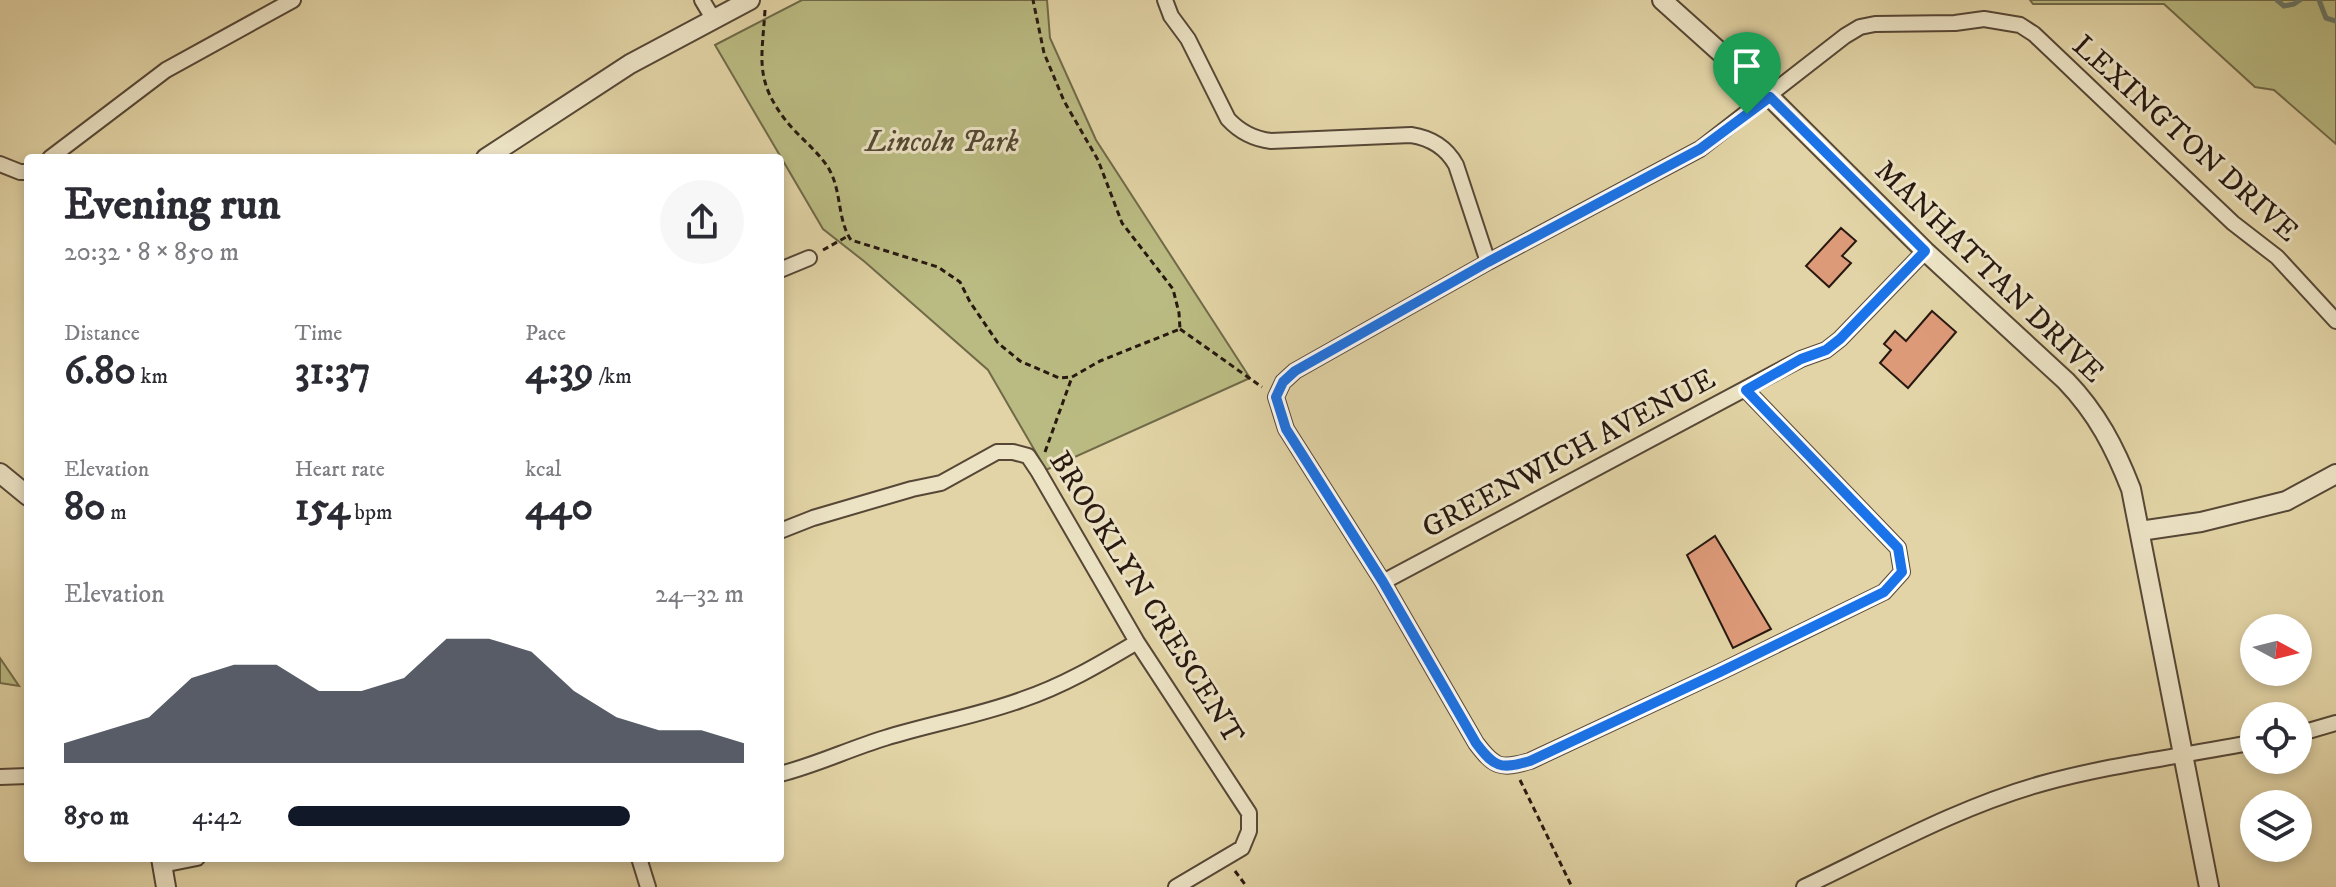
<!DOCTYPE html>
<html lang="en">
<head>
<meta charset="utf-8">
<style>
  :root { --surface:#fff; --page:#f7f7f7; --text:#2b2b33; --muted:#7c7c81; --accent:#111827 }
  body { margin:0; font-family:"IM FELL DW Pica",serif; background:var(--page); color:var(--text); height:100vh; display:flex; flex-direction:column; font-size:30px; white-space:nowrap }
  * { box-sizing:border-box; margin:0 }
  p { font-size:26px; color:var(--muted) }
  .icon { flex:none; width:44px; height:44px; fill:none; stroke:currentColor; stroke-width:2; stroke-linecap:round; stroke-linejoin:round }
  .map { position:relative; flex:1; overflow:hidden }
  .sheet { position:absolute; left:24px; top:154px; width:760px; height:708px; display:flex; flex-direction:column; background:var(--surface); border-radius:8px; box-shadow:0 4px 12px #0003 }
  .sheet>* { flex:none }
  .needle { width:52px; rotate:97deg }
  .controls { position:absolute; left:2240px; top:614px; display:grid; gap:16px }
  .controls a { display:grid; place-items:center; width:72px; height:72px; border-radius:50%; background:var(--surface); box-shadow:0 4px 12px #0003; font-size:40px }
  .pin { position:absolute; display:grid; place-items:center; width:68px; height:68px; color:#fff; margin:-82px -34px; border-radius:50% 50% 50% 0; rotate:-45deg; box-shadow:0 0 8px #0007 }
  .pin .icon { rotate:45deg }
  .round { display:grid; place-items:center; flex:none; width:84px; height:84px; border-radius:42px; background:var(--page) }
  .head { display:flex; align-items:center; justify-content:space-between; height:136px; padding:0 40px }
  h1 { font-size:44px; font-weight:700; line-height:60px }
  .metrics { display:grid; grid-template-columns:repeat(3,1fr); gap:12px; height:136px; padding:8px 40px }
  .metrics div { display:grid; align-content:center }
  .metrics b { font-size:40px; font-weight:700 }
  .metrics small { font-size:22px; font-weight:400 }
  .metrics p { font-size:22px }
  .chart { height:224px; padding:16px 40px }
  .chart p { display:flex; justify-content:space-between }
  .chart svg { width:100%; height:144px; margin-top:8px; fill:var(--accent); opacity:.7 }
  ul { padding:0 40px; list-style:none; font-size:26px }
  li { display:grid; grid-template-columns:128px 96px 1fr; align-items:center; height:60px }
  li i { height:20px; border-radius:10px; background:var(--accent) }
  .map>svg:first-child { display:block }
</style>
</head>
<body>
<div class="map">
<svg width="2336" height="887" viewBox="0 0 2336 887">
  <rect width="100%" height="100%" fill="#e2d4a6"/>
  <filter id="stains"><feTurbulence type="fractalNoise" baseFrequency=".0025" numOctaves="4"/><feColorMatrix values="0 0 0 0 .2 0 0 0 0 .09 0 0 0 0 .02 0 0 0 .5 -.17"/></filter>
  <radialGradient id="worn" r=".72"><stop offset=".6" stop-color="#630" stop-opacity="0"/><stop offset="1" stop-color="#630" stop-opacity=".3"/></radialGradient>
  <path fill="#babb82" stroke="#706a49" stroke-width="2" d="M802 0H1047L1050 38 1096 140 1250 378 1046 470 988 370 865 262 823 229 715 45Z
    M2030 0H2336V144L2274 90 2255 87 2164 4H2033Z
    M0 658 19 686 0 683Z"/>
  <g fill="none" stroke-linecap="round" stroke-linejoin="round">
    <path stroke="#697869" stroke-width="5" d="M2277 0 2284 6 2294 4 2300 0
      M2319 0 2326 18 2336 21"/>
  </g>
  <path fill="#dd9a79" stroke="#271810" stroke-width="2" d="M1841 228 1856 241 1842 256 1851 263 1829 287 1806 266Z
    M1932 311 1956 332 1908 388 1880 363 1891 350 1884 344 1895 331 1906 341Z
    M1715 536 1771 629 1733 648 1687 555Z"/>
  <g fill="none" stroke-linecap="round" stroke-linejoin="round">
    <g stroke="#564736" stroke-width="18">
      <path id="minor" d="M702 0 714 20
        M1165 0 1171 16 1188 39 1228 119C1240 132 1254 139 1271 141L1411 135C1431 138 1446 147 1456 165L1488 262
        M50 158 166 70 293 0
        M0 164 20 172H28
        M780 270 809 258
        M1746 390 1898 548 1902 572 1884 592 1720 672 1530 761C1500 770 1494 767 1476 743L1383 582 1286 429 1276 397 1283 382 1295 371 1488 262 1700 149 1845 36 1860 27 1875 24 1955 23 1984 19 2020 25 2034 34 2233 223 2277 257 2336 321
        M780 531 813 518 912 489 941 483 997 452H1013L1028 456 1038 471 1137 642 1249 813V831L1242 848 1176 887
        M1383 582 1801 359 1826 350 1840 339 1925 251
        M2298 734 2336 723
        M780 774C816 765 849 749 885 738 930 724 977 716 1021 700 1063 686 1100 664 1137 642
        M0 777 28 776
        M639 858 648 887
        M162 865 197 858
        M1804 887C1882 850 1960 806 2044 783 2113 764 2184 756 2254 742"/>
    </g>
    <g stroke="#564736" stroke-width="22">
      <path id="tertiary" d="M1662 0 1770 97 1925 251 2066 381C2097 413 2115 448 2131 489L2209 887
        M486 158 630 64 750 0
        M0 473 28 496
        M2140 531 2201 522 2286 501 2336 474
        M161 858 166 887"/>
    </g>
    <path stroke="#271810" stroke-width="3" stroke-dasharray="6 4" stroke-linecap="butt" d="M765 10C762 59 754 80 787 122 800 138 818 151 829 169 842 192 837 219 851 240L938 267 960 282 970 302 998 343 1020 361 1059 378 1072 377 1100 361 1180 329 1179 313 1173 289 1122 223 1098 160 1064 101 1044 53 1033 0
      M823 250 848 236
      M1180 329 1262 387
      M1045 452 1072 377
      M1520 780 1572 887
      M1235 871 1247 887"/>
    <use href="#minor" stroke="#ece3c5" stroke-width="14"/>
    <use href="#tertiary" stroke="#ece3c5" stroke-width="18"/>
  </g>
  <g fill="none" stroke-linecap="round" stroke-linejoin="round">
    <g stroke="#fff" stroke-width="16">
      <path id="route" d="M1770 97 1925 251 1840 339 1826 350 1801 359 1746 390 1898 548 1902 572 1884 592 1720 672 1530 761C1500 770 1494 767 1476 743L1383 582 1286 429 1276 397 1283 382 1295 371 1488 262 1700 149Z"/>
    </g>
    <use href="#route" stroke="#1a73e8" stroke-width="10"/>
  </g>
  <g text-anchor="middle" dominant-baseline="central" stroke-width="6" stroke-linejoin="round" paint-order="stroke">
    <g font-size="30" fill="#271810" stroke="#ece3c5">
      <text transform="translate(2185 139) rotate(42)">LEXINGTON DRIVE</text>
      <text transform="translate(1989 272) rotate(44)">MANHATTAN DRIVE</text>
      <text transform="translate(1569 454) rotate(-28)">GREENWICH AVENUE</text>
      <text transform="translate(1146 598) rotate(58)">BROOKLYN CRESCENT</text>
    </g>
    <g font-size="30" font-style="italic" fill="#534932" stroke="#ece3c5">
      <text x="942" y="142">Lincoln Park</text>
    </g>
  </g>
  <rect width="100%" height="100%" filter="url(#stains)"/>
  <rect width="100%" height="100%" fill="url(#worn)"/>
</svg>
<div class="controls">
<a><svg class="needle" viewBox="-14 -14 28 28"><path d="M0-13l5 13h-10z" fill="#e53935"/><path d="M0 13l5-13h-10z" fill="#7c7c81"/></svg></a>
<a><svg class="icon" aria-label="locate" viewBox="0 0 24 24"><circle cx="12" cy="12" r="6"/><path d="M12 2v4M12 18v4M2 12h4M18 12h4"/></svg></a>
<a><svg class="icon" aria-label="layers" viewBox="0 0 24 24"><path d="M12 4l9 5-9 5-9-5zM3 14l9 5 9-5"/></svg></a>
</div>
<div class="pin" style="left:1747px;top:114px;background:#1e9e55"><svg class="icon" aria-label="arrive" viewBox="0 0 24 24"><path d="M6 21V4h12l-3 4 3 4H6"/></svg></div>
<section class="sheet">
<div class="head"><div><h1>Evening run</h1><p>20:32 · 8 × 850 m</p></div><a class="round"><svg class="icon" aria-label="share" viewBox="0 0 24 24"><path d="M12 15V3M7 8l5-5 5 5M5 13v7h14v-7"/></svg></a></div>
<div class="metrics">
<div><p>Distance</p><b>6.80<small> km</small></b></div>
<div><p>Time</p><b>31:37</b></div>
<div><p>Pace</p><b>4:39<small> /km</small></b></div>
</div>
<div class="metrics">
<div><p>Elevation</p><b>80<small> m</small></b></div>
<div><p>Heart rate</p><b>154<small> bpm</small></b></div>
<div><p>kcal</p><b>440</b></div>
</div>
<div class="chart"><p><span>Elevation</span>24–32 m</p>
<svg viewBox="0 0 160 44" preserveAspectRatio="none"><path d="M0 44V38L10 34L20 30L30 18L40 14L50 14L60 22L70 22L80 18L90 6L100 6L110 10L120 22L130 30L140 34L150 34L160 38V44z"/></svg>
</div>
<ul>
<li><b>850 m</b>4:42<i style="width:75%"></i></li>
</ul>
</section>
</div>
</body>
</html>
